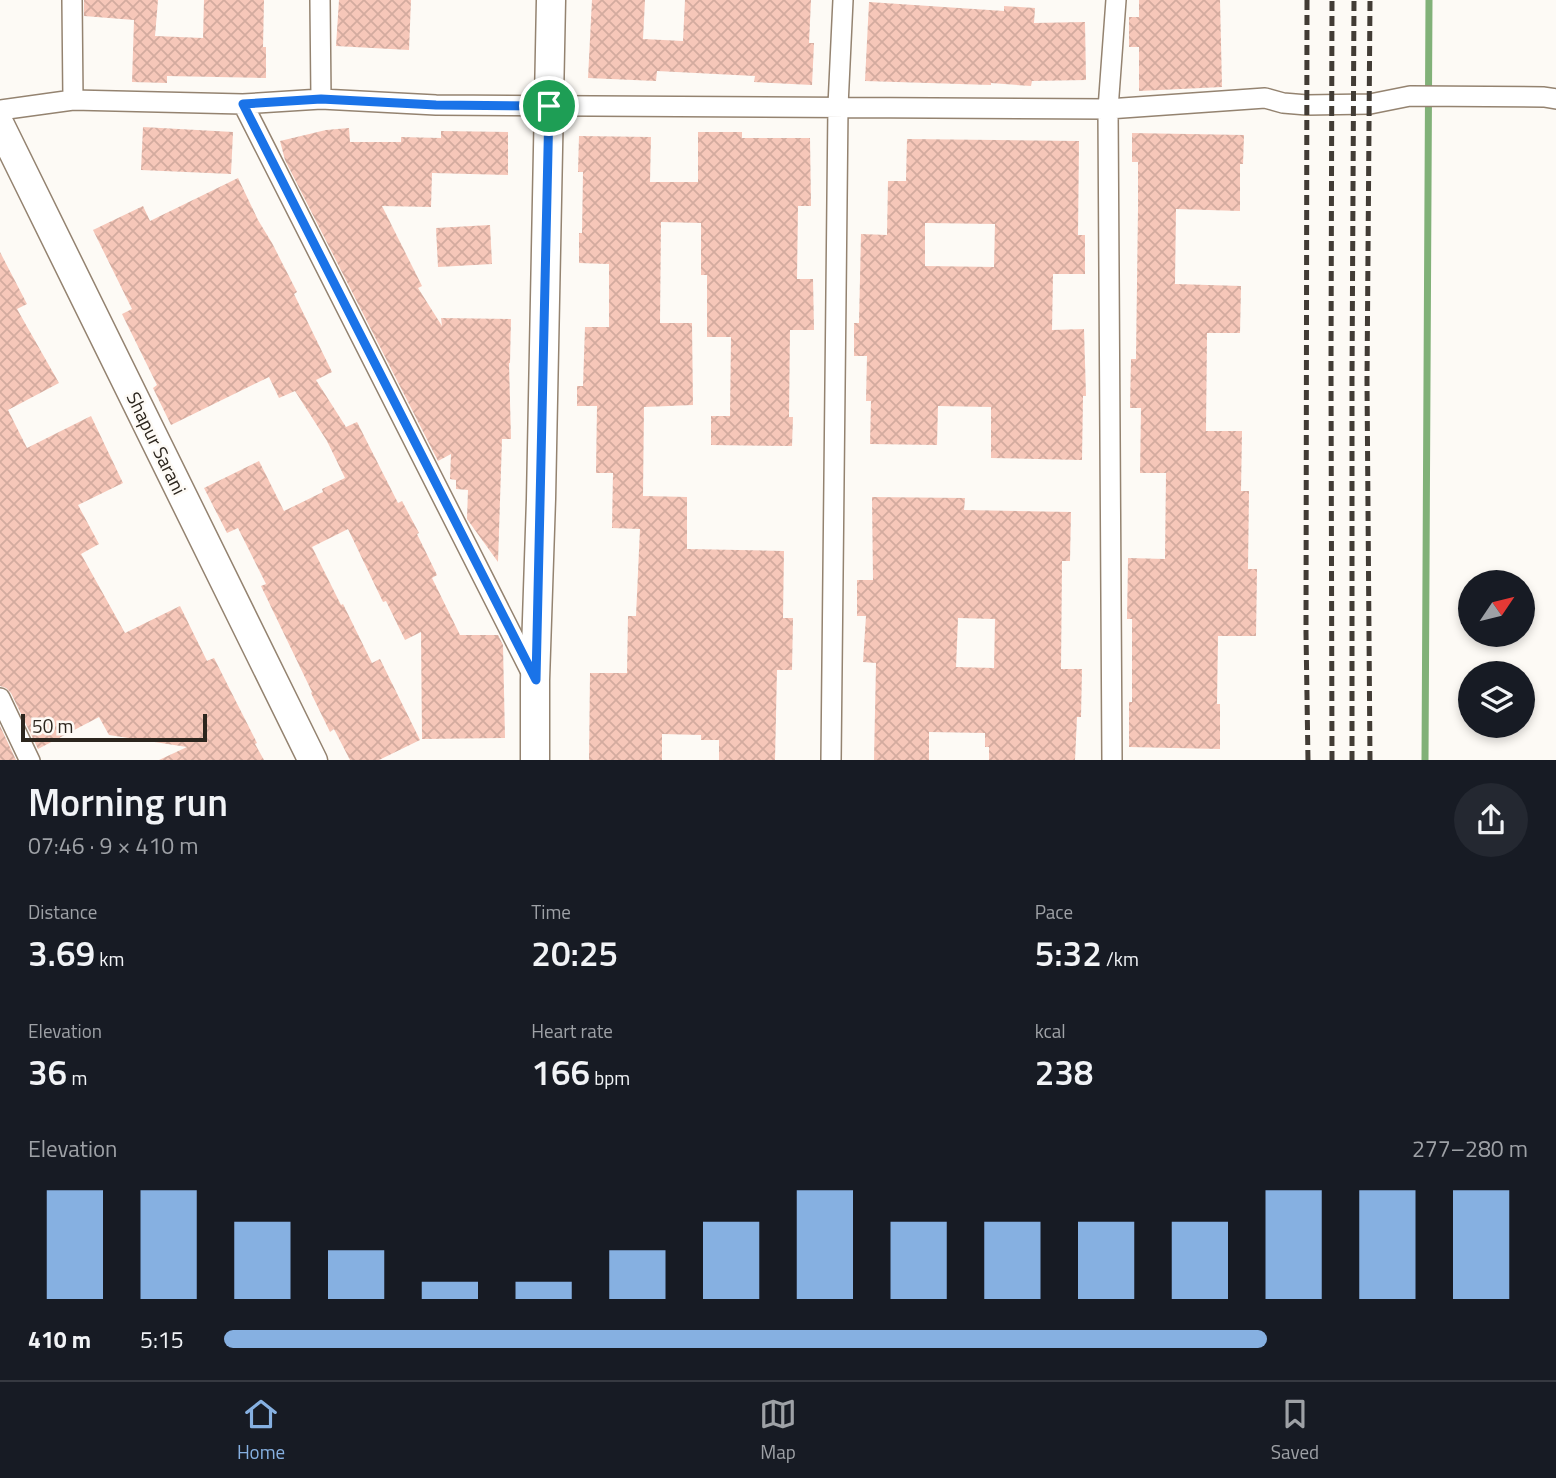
<!DOCTYPE html>
<html lang="en">
<head>
<meta charset="utf-8">
<style>
  :root { --surface:#171b24; --page:#242831; --text:#f1f3f6; --muted:#9ea1a6; --line:#363941; --accent:#86b0e1 }
  body { margin:0; font-family:"Titillium Web",sans-serif; background:var(--page); color:var(--text); height:100vh; display:flex; flex-direction:column; font-size:26px; white-space:nowrap }
  * { box-sizing:border-box; margin:0 }
  p { font-size:23px; color:var(--muted) }
  .icon { flex:none; width:38px; height:38px; fill:none; stroke:currentColor; stroke-width:2; stroke-linecap:round; stroke-linejoin:round }
  .map { position:relative; height:760px; overflow:hidden }
  .side { display:flex; flex-direction:column; background:var(--surface); flex:1 }
  .side>* { flex:none }
  .needle { width:46px; rotate:55deg }
  .tools { position:absolute; left:1458px; top:570px; display:grid; gap:14px }
  .tools a { display:grid; place-items:center; width:77px; height:77px; border-radius:50%; background:var(--surface); box-shadow:0 4px 10px #0003; font-size:35px }
  .scale { position:absolute; left:21px; bottom:18px; width:186px; box-sizing:border-box; padding-left:7px; border:4px solid #2c261e; border-top:0; font-size:19px; line-height:24px; white-space:nowrap; color:#2c261e; -webkit-text-stroke:5px #fdfaf5; paint-order:stroke }
  .pin { position:absolute; display:grid; place-items:center; width:60px; height:60px; color:#fff; margin:-30px; border:4px solid #fff; border-radius:50%; box-shadow:0 2px 7px #0007 }
  .round { display:grid; place-items:center; flex:none; width:74px; height:74px; border-radius:37px; background:var(--page) }
  .head { display:flex; align-items:center; justify-content:space-between; height:119px; padding:0 28px }
  h1 { font-size:38px; font-weight:600; line-height:52px }
  .stats { display:grid; grid-template-columns:repeat(3,1fr); gap:10px; height:119px; padding:7px 28px }
  .stats div { display:grid; align-content:center }
  .stats b { font-size:35px; font-weight:600 }
  .stats small { font-size:19px; font-weight:400 }
  .stats p { font-size:19px }
  .chart { height:196px; padding:14px 28px }
  .chart p { display:flex; justify-content:space-between }
  .chart svg { width:100%; height:126px; margin-top:7px; stroke:var(--accent); stroke-width:6 }
  ul { padding:0 28px; list-style:none; font-size:23px }
  li { display:grid; grid-template-columns:112px 84px 1fr; align-items:center; height:52px }
  li i { height:18px; border-radius:9px; background:var(--accent) }
  .tabs { display:flex; justify-content:space-around; align-items:center; height:98px; border-top:2px solid var(--line); background:var(--surface); font-size:19px; color:var(--muted) }
  .tabs a { display:grid; justify-items:center; gap:4px }
  .tabs .current { color:var(--accent) }
  .map>svg:first-child { display:block }
</style>
</head>
<body>
<div class="map">
<svg width="1556" height="761" viewBox="0 0 1556 761">
  <defs>
    <pattern id="building-cross-hatch" width="8" height="8" patternUnits="userSpaceOnUse" patternTransform="scale(1.75)"><rect width="8" height="8" fill="#f6c7b9"/><path d="M0 0l8 8M0 8l8-8" fill="none" stroke="#d3ab9f"/></pattern>
  </defs>
  <rect width="100%" height="100%" fill="#fdfaf5"/>
  <g fill="none" stroke-linecap="round" stroke-linejoin="round">
    <path stroke="#81b178" stroke-width="7" d="M1425 761 1429 0"/>
  </g>
  <path fill="url(#building-cross-hatch)" fill-rule="evenodd" d="M84 0H158L155 36 203 38 204 0H264L263 47H266V78L167 76V83L132 82 134 20 84 16Z
    M339 0H411L409 50 336 46Z
    M592 0H645L643 39 683 41 685 0H811L809 43H814L812 85 754 82 755 76 657 71 656 81 588 78Z
    M1139 0H1220L1222 87 1139 91V47H1129V17H1139Z
    M869 2 1004 11V6L1035 8 1034 23 1085 22 1086 80 1032 81 1031 86 991 83V85L865 81Z
    M143 127 233 132 231 174 141 170Z
    M349 128 350 142H401V137L441 138V131L508 132V175L432 173 431 207 382 206 422 286 418 288 442 326 441 318 511 319 510 363H509L511 439H502L498 562 467 519 468 490 456 489V480L450 479 451 454 438 461 285 160 280 141 326 130Z
    M698 132H742V138H810L811 206H798L797 279H813L814 330H790L789 417H793L792 446 711 445V416H730L731 337H707V275H701V223L661 222 660 323H692L693 405 644 407 643 496 687 497V549L784 551 783 618H793L792 670H777L775 760H719V740H701V735L662 734V760H589L590 673H627L628 616H636L640 529 612 528 613 473H596L597 406H577V386H583L585 327H609V264L579 263V233H582L583 172H578L579 136 651 137 650 182H698Z
    M1132 133 1244 135 1243 164H1240V211L1176 209 1175 284 1241 286 1240 333H1207L1206 431H1242L1241 491H1249L1248 569H1257L1256 636H1218L1217 704H1220V749L1129 747V702H1132V619H1127L1128 558 1165 559 1166 473H1140L1141 408H1130L1131 359H1136L1138 209V162H1132Z
    M907 139 1079 141 1078 235H1085V274H1053L1052 330 1084 329 1086 396H1083L1082 460 991 458V407L938 406 937 445 870 444 871 401H866L867 356H854V323H859L861 234 887 235 888 181H906ZM925 223 995 224 994 267 925 266Z
    M238 178 258 220 272 243 297 292 294 294 332 372 316 380 346 427 357 422 398 503 402 501 419 533 417 534 437 575 432 578 460 635H498L503 645 505 738 422 739 421 632 405 640 386 601 383 602 348 529 312 547 341 605 343 604 372 663 380 659 420 740 379 760H350L334 729 330 732 311 693 312 692 261 586 266 584 238 528 227 533 204 488 259 461 284 511 323 492 322 489 345 478 327 441 295 391 279 398 269 377 171 425 153 388 157 385 122 314 132 309 93 230 143 206 150 221Z
    M490 225 492 264 438 267 436 228Z
    M0 252 27 304 17 309 59 383 8 410 27 448 91 416 123 483 78 505 99 544 81 554 125 633 180 606 207 661 214 658 257 743 255 744 264 760H159L187 747 109 735 99 717 38 749 11 693 6 688 0 686Z
    M872 497 965 498 964 510 1071 512 1070 561H1062L1061 669H1082L1081 717H1077L1075 760H989V747H985V733L929 732V760H874L876 663 863 662 866 616H857V580H873ZM958 618 995 619 994 668 956 667Z
    M0 726 16 760H0Z"/>
  <g fill="none" stroke-linecap="round" stroke-linejoin="round">
    <g stroke="#948370" stroke-width="22">
      <path id="street" d="M72 0 73 100
        M320 0 321 99
        M243 104 534 678
        M0 110 73 100 243 104 321 99 436 105 1108 109 1265 98 1283 103 1307 105 1370 104 1410 96 1544 97 1556 99
        M0 698 30 761
        M831 761 838 106 843 0
        M1112 761 1108 109 1116 0"/>
    </g>
    <g stroke="#948370" stroke-width="31">
      <path id="secondary" d="M0 125 313 761
        M535 761V680L541 499 551 0"/>
    </g>
    <use href="#street" stroke="#fff" stroke-width="19"/>
    <use href="#secondary" stroke="#fff" stroke-width="28"/>
    <path stroke="#423c35" stroke-width="5" stroke-dasharray="10 5" stroke-linecap="butt" d="M1307 0 1306 633 1308 761
      M1332 761 1331 366 1332 0
      M1352 761V381L1354 0
      M1370 761 1367 381 1370 0"/>
  </g>
  <g fill="none" stroke-linecap="round" stroke-linejoin="round">
    <g stroke="#fff" stroke-width="14">
      <path id="route" d="M321 99 436 105 549 106 536 680 243 104Z"/>
    </g>
    <use href="#route" stroke="#1a73e8" stroke-width="9"/>
  </g>
  <g text-anchor="middle" dominant-baseline="central" stroke-width="5" stroke-linejoin="round" paint-order="stroke">
    <g font-size="19" fill="#2c261e" stroke="#fdfaf5">
      <text transform="translate(157 443) rotate(64)">Shapur Sarani</text>
    </g>
  </g>
</svg>
<div class="tools">
<a><svg class="needle" viewBox="-14 -14 28 28"><path d="M0-13l5 13h-10z" fill="#e53935"/><path d="M0 13l5-13h-10z" fill="#9ea1a6"/></svg></a>
<a><svg class="icon" aria-label="layers" viewBox="0 0 24 24"><path d="M12 4l9 5-9 5-9-5zM3 14l9 5 9-5"/></svg></a>
</div>
<div class="scale">50 m</div>
<div class="pin" style="left:549px;top:106px;background:#1e9e55"><svg class="icon" aria-label="arrive" viewBox="0 0 24 24"><path d="M6 21V4h12l-3 4 3 4H6"/></svg></div>
</div>
<section class="side">
<div class="head"><div><h1>Morning run</h1><p>07:46 · 9 × 410 m</p></div><a class="round"><svg class="icon" aria-label="share" viewBox="0 0 24 24"><path d="M12 15V3M7 8l5-5 5 5M5 13v7h14v-7"/></svg></a></div>
<div class="stats">
<div><p>Distance</p><b>3.69<small> km</small></b></div>
<div><p>Time</p><b>20:25</b></div>
<div><p>Pace</p><b>5:32<small> /km</small></b></div>
</div>
<div class="stats">
<div><p>Elevation</p><b>36<small> m</small></b></div>
<div><p>Heart rate</p><b>166<small> bpm</small></b></div>
<div><p>kcal</p><b>238</b></div>
</div>
<div class="chart"><p><span>Elevation</span>277–280 m</p>
<svg viewBox="0 0 160 44" preserveAspectRatio="none"><path d="M5 44V6M15 44V6M25 44V17M35 44V27M45 44V38M55 44V38M65 44V27M75 44V17M85 44V6M95 44V17M105 44V17M115 44V17M125 44V17M135 44V6M145 44V6M155 44V6"/></svg>
</div>
<ul>
<li><b>410 m</b>5:15<i style="width:80%"></i></li>
</ul>
</section>
<nav class="tabs">
<a class="current"><svg class="icon" aria-label="home" viewBox="0 0 24 24"><path d="M3 11l9-7 9 7M6 9v11h12V9"/></svg>Home</a>
<a><svg class="icon" aria-label="map" viewBox="0 0 24 24"><path d="M3 6l6-2 6 2 6-2v14l-6 2-6-2-6 2zM9 4v14M15 6v14"/></svg>Map</a>
<a><svg class="icon" aria-label="saved" viewBox="0 0 24 24"><path d="M7 4h10v16l-5-4-5 4z"/></svg>Saved</a>
</nav>
</body>
</html>
